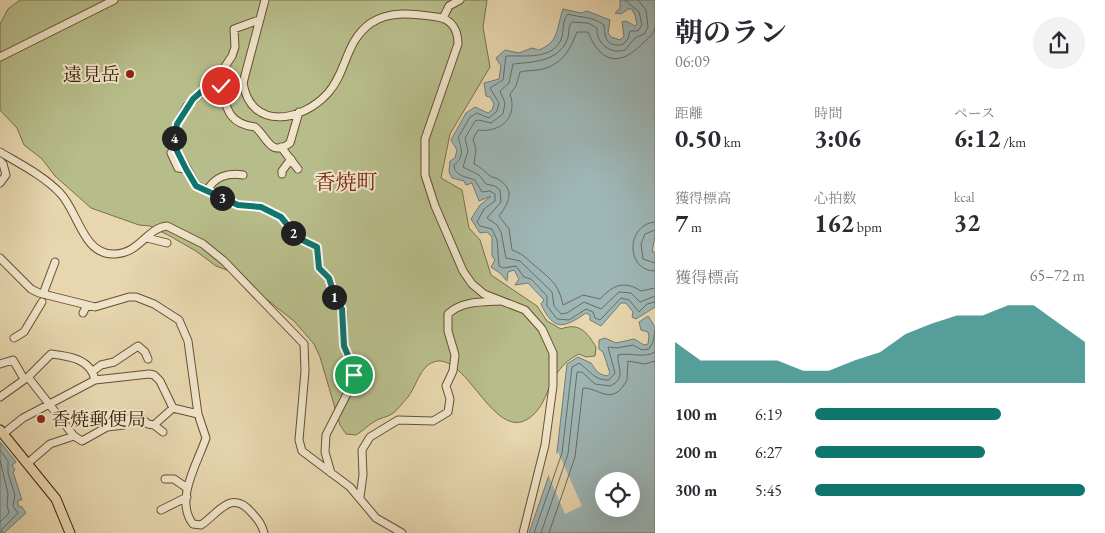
<!DOCTYPE html>
<html lang="ja">
<head>
<meta charset="utf-8">
<style>
  :root { --surface:#fff; --page:#f2f2f3; --text:#2b2b33; --muted:#7c7c81; --accent:#0f766e }
  body { margin:0; font-family:"EB Garamond","Noto Serif JP",serif; background:var(--page); color:var(--text); height:100vh; display:flex; flex-direction:column; font-size:19px; white-space:nowrap }
  * { box-sizing:border-box; margin:0 }
  p { font-size:16px; color:var(--muted) }
  .icon { flex:none; width:28px; height:28px; fill:none; stroke:currentColor; stroke-width:2; stroke-linecap:round; stroke-linejoin:round }
  .map { position:relative; flex:1; overflow:hidden }
  .details { display:flex; flex-direction:column; background:var(--surface); width:450px }
  .details>* { flex:none }
  .fabs { position:absolute; left:595px; top:472px; display:grid; gap:10px }
  .fabs a { display:grid; place-items:center; width:45px; height:45px; border-radius:50%; background:var(--surface); box-shadow:0 5px 20px #0002; font-size:25px }
  .pin { position:absolute; display:grid; place-items:center; width:42px; height:42px; color:#fff; margin:-21px; border:2px solid #fff; border-radius:50%; box-shadow:0 1px 5px #0007 }
  .km { position:absolute; width:25px; height:25px; margin:-12px; border-radius:50%; background:#222; color:#fff; font-size:14px; line-height:25px; text-align:center }
  .round { display:grid; place-items:center; flex:none; width:52px; height:52px; border-radius:26px; background:var(--page) }
  .summary { display:flex; align-items:center; justify-content:space-between; height:85px; padding:0 20px }
  h1 { font-size:28px; font-weight:700; line-height:38px }
  .metrics { display:grid; grid-template-columns:repeat(3,1fr); gap:8px; height:85px; padding:5px 20px }
  .metrics div { display:grid; align-content:center }
  .metrics b { font-size:25px; font-weight:700 }
  .metrics small { font-size:14px; font-weight:400 }
  .metrics p { font-size:14px }
  .chart { height:140px; padding:10px 20px }
  .chart p { display:flex; justify-content:space-between }
  .chart svg { width:100%; height:90px; margin-top:5px; fill:var(--accent); opacity:.7 }
  ul { padding:0 20px; list-style:none; font-size:16px }
  li { display:grid; grid-template-columns:80px 60px 1fr; align-items:center; height:38px }
  li i { height:12px; border-radius:6px; background:var(--accent) }
  main { display:flex; flex:1; min-height:0 }
  .map>svg:first-child { display:block }
</style>
</head>
<body>
<main>
<div class="map">
<svg width="655" height="533" viewBox="0 0 655 533">
  <rect width="100%" height="100%" fill="#e7d6ae"/>
  <filter id="stains"><feTurbulence type="fractalNoise" baseFrequency=".004" numOctaves="4"/><feColorMatrix values="0 0 0 0 .2 0 0 0 0 .09 0 0 0 0 .02 0 0 0 .5 -.17"/></filter>
  <radialGradient id="worn" r=".72"><stop offset=".6" stop-color="#630" stop-opacity="0"/><stop offset="1" stop-color="#630" stop-opacity=".3"/></radialGradient>
  <path fill="#b7bd8a" stroke="#7a6f48" d="M20 0H487L483 27 490 67 450 134 441 178 462 190 469 228 480 240 491 275 537 306 547 321 561 329C579 322 587 332 596 347L595 356 586 357 579 354C544 371 552 406 526 420 490 439 462 340 428 365 419 372 415 388 408 397 403 402 398 410 392 414 387 417 380 418 375 421 368 425 363 431 356 435L346 434 340 425 320 357 314 344 294 321 232 272 216 266 196 251 168 235 150 226 139 225 91 208 55 176 42 159 24 145 17 128 0 110V24L8 9Z"/>
  <path fill="#9db6b6" stroke="#777a70" fill-rule="evenodd" d="M620 0H655V236L652 252H655V307L636 319 632 317 633 312 626 303H621L601 326 590 320V315L586 313C564 328 554 332 541 304L544 300 528 283 515 285 519 279 514 270 508 272 507 281 500 273 491 267 495 260 492 256V237L487 232 480 233 471 219 480 205 491 196 479 201 472 183 466 185 464 181 452 178 449 172 450 161 455 158 457 150 451 140 466 113 475 107 488 113 492 110 494 104 490 97 486 96 484 83 499 79 501 66 496 58 505 50 519 53 532 48 539 50C560 41 556 29 563 9L581 13 587 11 610 20 608 33 611 37 620 40 624 36 622 22 626 21 635 26 637 24 635 15 632 9H628L621 14 615 13 620 8Z
    M648 316 655 327V533H529L557 452 567 364 578 357 591 363C596 370 597 374 607 376L610 373 603 352 599 349V340L605 338 616 343 634 339 644 345 648 344 649 336 648 332 641 330 639 322ZM604 481H631V509H604Z
    M0 442 16 462 12 465 15 470 13 472 22 500H18V506L22 507 26 513 4 533H0Z"/>
  <path fill="#e7d6ae" d="M558 452 582 506 565 514 547 472 553 456Z"/>
  <g fill="none" stroke-linecap="round" stroke-linejoin="round">
    <path stroke="#6d6c5e" stroke-width="1" d="M625 0 639 12 642 25 638 31H630L628 39 622 45C605 46 605 37 604 25 592 16 581 18 568 14 562 21 564 28 562 37 554 61 524 55 506 56L503 80 490 88 499 103 497 111 489 118 477 113 470 117 458 138C462 148 464 158 454 165 454 176 467 177 475 180L482 192 490 191 495 194V201L484 209 477 222 480 226 492 229 497 240 499 266 503 268 516 266 524 277 531 279 547 296V306L557 319 569 320 586 309 593 312 595 318 600 320 621 298 629 300 639 312 647 304 655 302
      M638 0 646 10 648 27 644 34 635 38 625 50C610 55 596 43 597 28L588 23 572 22C567 27 570 34 567 40 558 62 532 62 513 64L509 83 500 91 505 103 503 114 491 123 478 120 475 121 465 138 468 151 463 167 479 175 486 184 495 186 500 190 501 202 487 218 497 225 501 232 506 258 520 261 552 292 554 306 561 314 567 313 584 302 601 309 619 292 631 293 640 302 655 296
      M655 28C652 38 646 39 640 46 617 68 599 60 588 32H577C570 49 564 63 543 69 535 71 528 70 520 72L516 86 510 94C518 117 501 133 478 130L473 139 476 149 474 164C481 167 484 171 490 176 493 178 498 178 501 181 516 192 507 205 499 216L509 229 512 250C523 254 526 258 534 265 550 279 558 282 563 305L583 295 600 299C613 285 624 280 641 291L655 288
      M655 222C626 224 625 271 655 271
      M655 230 645 234 641 244 643 259 655 263
      M0 450 8 461V473L15 495 13 506 18 513 3 528 1 533
      M0 460 8 494 7 505 9 513 0 522
      M534 533 562 453 572 367 579 363C589 370 595 381 609 380L615 373 608 347 617 348 633 345 642 350 649 349 653 342 655 330
      M541 533 568 454 577 372H582L595 384 610 386C627 378 617 368 618 355 631 352 644 359 655 352
      M549 533 575 457 583 388C598 387 612 408 627 380L628 361 645 364 655 361"/>
    <g stroke="#684e31" stroke-width="9">
      <path id="minor" d="M265 0 243 83C251 131 302 122 328 93 347 72 345 41 371 23 390 10 416 14 437 17 452 19 458 30 458 44L425 139V175L435 206 463 271 472 284 484 294 525 310 542 329 553 353V386L545 445 523 533
        M443 18 449 6 460 0
        M259 20 234 29 235 47 232 56 218 77 187 106 177 124 174 145 196 185 238 205 261 207 281 217 298 238 317 247 319 268 329 277 336 301 343 312 344 346 354 375 351 386 326 435 325 452 331 473
        M0 57 114 0
        M218 77C227 102 223 123 255 127 267 136 270 158 290 143L299 112
        M281 147 298 169
        M0 152C20 164 44 176 60 193 78 211 83 256 115 254 140 253 147 228 167 226L203 244 224 261 304 344 305 371 299 440 302 451 350 487 376 518 402 533
        M171 153 178 168 186 169
        M0 161 3 164 6 175 0 183
        M282 174V171L291 159
        M207 191C214 177 228 172 243 175
        M147 238 167 243
        M0 258 31 289 39 293 95 307 129 297H136L154 304 179 320 188 341 198 414 206 438C198 462 174 500 193 524L201 525C218 514 231 488 252 513 258 520 262 524 264 533
        M43 294 55 262
        M83 313 87 305
        M14 338 24 332 42 302
        M0 364 13 360 24 379
        M93 371 101 365 114 362 138 346 145 352 148 359
        M0 397 28 377 51 354C69 356 91 359 95 380
        M154 425 163 432
        M3 434 23 418 95 380 149 374 154 375 160 381 173 408 198 414
        M74 436 82 441 107 427 124 425 129 419 137 415 148 424 154 425 173 408
        M28 463 50 444 74 436 28 377
        M165 479H174L187 488
        M360 497 363 475 362 450 370 437 398 420 433 421 448 412 450 399 446 386 453 371 455 355 448 331V314C462 301 481 302 500 301
        M161 510 187 497"/>
    </g>
    <g stroke="#3d2107" stroke-width="11">
      <path id="major" d="M0 430 56 499 70 533"/>
    </g>
    <use href="#minor" stroke="#efe4ca" stroke-width="7"/>
    <use href="#major" stroke="#e7d6ae" stroke-width="9"/>
  </g>
  <g fill="none" stroke-linecap="round" stroke-linejoin="round">
    <g stroke="#fff" stroke-width="10">
      <path id="route" d="M221 86 218 77 193 99 177 124 174 145 186 169 196 186 238 205 261 207 281 217 298 238 317 247 319 268 329 278 336 301 342 309 344 346 352 365 354 375"/>
    </g>
    <use href="#route" stroke="#0f766e" stroke-width="6"/>
  </g>
  <g fill="#8f2418" stroke="#efe4ca" stroke-width="2">
    <circle cx="130" cy="74" r="5"/>
    <circle cx="41" cy="419" r="5"/>
  </g>
  <g text-anchor="middle" dominant-baseline="central" stroke-width="4" stroke-linejoin="round" paint-order="stroke">
    <g font-size="19" fill="#3d2107" stroke="#efe4ca" text-anchor="end">
      <text x="120" y="74">遠見岳</text>
      <text x="51" y="419" text-anchor="start">香焼郵便局</text>
    </g>
    <g font-size="21" fill="#7a1f14" stroke="#efe4ca">
      <text x="346" y="181">香焼町</text>
    </g>
  </g>
  <rect width="100%" height="100%" filter="url(#stains)"/>
  <rect width="100%" height="100%" fill="url(#worn)"/>
</svg>
<div class="fabs">
<a><svg class="icon" aria-label="locate" viewBox="0 0 24 24"><circle cx="12" cy="12" r="6"/><path d="M12 2v4M12 18v4M2 12h4M18 12h4"/></svg></a>
</div>
<div class="pin" style="left:354px;top:375px;background:#1e9e55"><svg class="icon" aria-label="arrive" viewBox="0 0 24 24"><path d="M6 21V4h12l-3 4 3 4H6"/></svg></div>
<div class="pin" style="left:221px;top:86px;background:#d93025"><svg class="icon" aria-label="check" viewBox="0 0 24 24"><path d="M5 12l5 5 9-10"/></svg></div>
<b class="km" style="left:334px;top:297px">1</b>
<b class="km" style="left:293px;top:233px">2</b>
<b class="km" style="left:222px;top:198px">3</b>
<b class="km" style="left:174px;top:138px">4</b>
</div>
<section class="details">
<div class="summary"><div><h1>朝のラン</h1><p>06:09</p></div><a class="round"><svg class="icon" aria-label="share" viewBox="0 0 24 24"><path d="M12 15V3M7 8l5-5 5 5M5 13v7h14v-7"/></svg></a></div>
<div class="metrics">
<div><p>距離</p><b>0.50<small> km</small></b></div>
<div><p>時間</p><b>3:06</b></div>
<div><p>ペース</p><b>6:12<small> /km</small></b></div>
</div>
<div class="metrics">
<div><p>獲得標高</p><b>7<small> m</small></b></div>
<div><p>心拍数</p><b>162<small> bpm</small></b></div>
<div><p>kcal</p><b>32</b></div>
</div>
<div class="chart"><p><span>獲得標高</span>65–72 m</p>
<svg viewBox="0 0 160 44" preserveAspectRatio="none"><path d="M0 44V24L10 33L20 33L30 33L40 33L50 38L60 38L70 33L80 29L90 20L100 15L110 11L120 11L130 6L140 6L150 15L160 24V44z"/></svg>
</div>
<ul>
<li><b>100 m</b>6:19<i style="width:69%"></i></li>
<li><b>200 m</b>6:27<i style="width:63%"></i></li>
<li><b>300 m</b>5:45<i style="width:100%"></i></li>
</ul>
</section>
</main>
</body>
</html>
